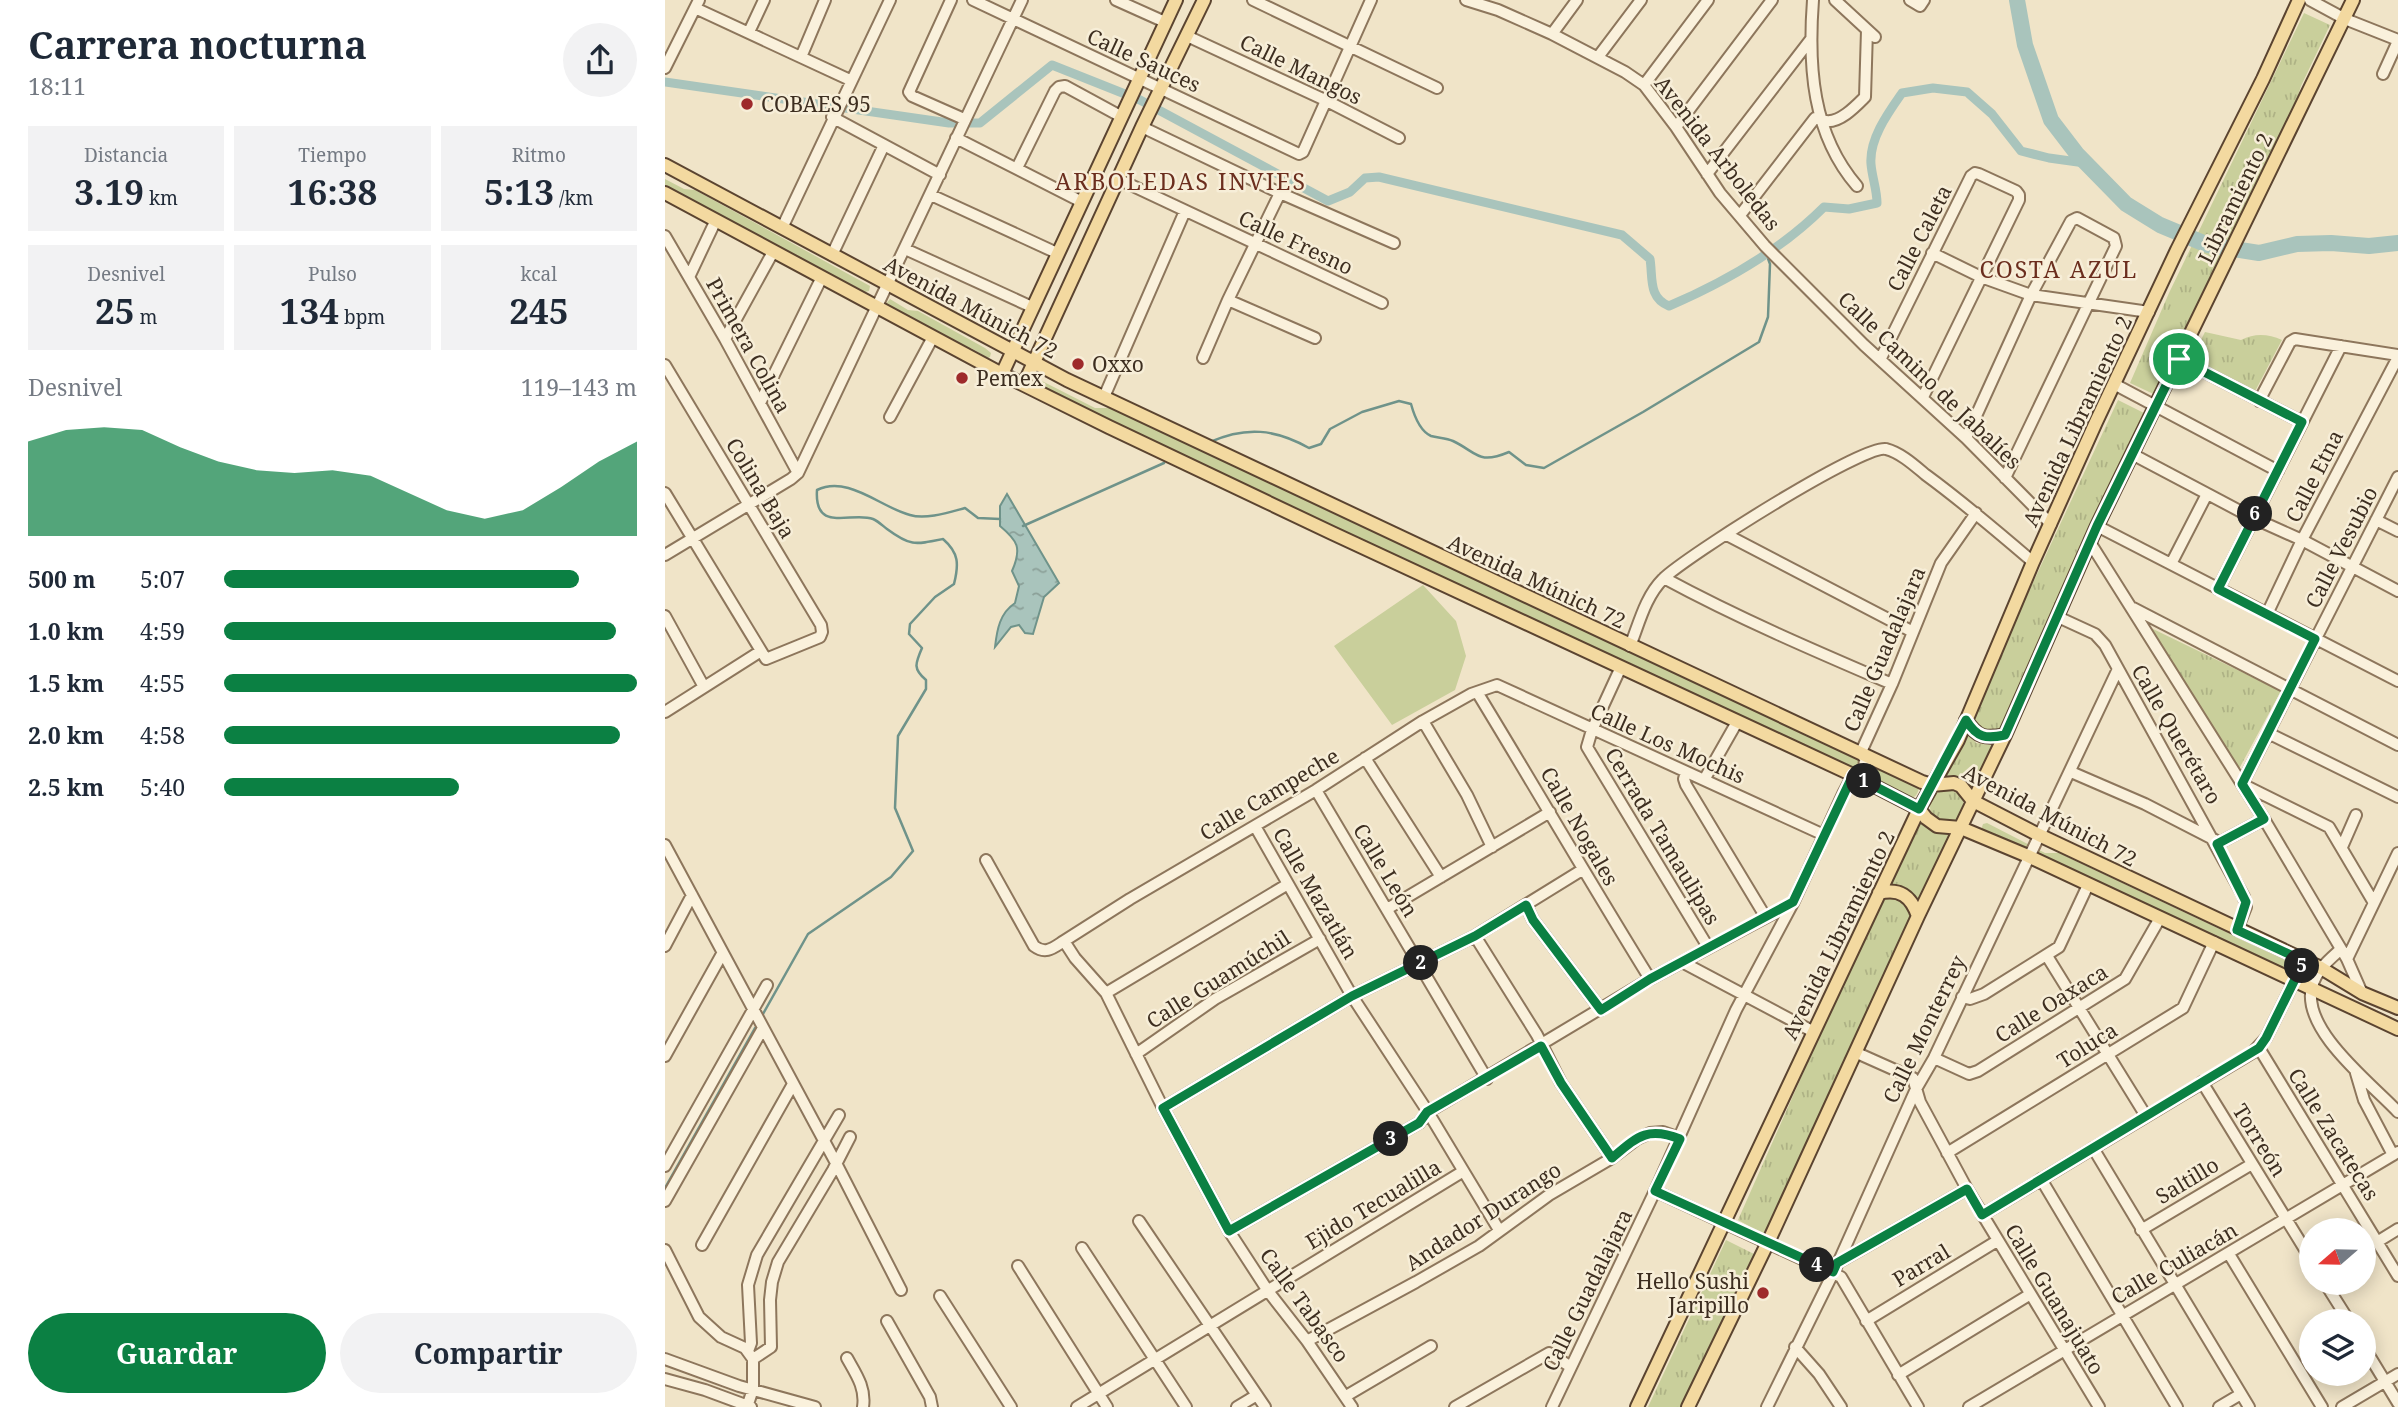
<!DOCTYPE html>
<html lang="es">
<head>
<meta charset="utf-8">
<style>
  :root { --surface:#fff; --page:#f2f2f3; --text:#1f2937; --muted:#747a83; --accent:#0b8043 }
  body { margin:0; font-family:"Noto Serif",serif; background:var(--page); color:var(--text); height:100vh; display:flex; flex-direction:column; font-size:26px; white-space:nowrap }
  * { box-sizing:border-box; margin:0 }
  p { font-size:23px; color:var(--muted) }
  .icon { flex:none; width:38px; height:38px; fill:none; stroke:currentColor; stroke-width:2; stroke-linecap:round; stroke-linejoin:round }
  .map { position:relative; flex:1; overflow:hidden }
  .panel { display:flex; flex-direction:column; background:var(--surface); width:665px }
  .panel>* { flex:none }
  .needle { width:46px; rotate:250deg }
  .tools { position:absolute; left:1634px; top:1218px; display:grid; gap:14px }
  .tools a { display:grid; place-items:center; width:77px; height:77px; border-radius:50%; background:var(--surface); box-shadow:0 4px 18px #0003; font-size:35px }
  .pin { position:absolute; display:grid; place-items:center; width:60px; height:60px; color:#fff; margin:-30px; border:4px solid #fff; border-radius:50%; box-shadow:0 2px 7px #0007 }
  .km { position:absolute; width:35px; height:35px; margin:-18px; border-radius:50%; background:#222; color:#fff; font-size:19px; line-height:35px; text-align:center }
  .round { display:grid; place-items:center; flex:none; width:74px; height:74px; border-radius:37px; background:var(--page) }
  .overview { display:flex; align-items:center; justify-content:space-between; height:119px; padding:0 28px }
  h1 { font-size:38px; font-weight:700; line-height:52px }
  .metrics { display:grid; grid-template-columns:repeat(3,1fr); gap:10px; height:119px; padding:7px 28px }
  .metrics div { display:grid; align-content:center; border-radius:0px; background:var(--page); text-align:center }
  .metrics b { font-size:35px; font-weight:700 }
  .metrics small { font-size:19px; font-weight:400 }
  .metrics p { font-size:19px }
  .chart { height:196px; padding:14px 28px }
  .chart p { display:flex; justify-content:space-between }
  .chart svg { width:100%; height:126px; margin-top:7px; fill:var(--accent); opacity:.7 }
  .primary-button { display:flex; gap:14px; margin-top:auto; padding:14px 28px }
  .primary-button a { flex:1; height:80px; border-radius:42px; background:var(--accent); color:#fff; font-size:28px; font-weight:700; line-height:80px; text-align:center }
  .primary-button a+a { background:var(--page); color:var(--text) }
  ul { padding:0 28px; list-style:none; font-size:23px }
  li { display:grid; grid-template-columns:112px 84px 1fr; align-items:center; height:52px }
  li i { height:18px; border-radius:9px; background:var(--accent) }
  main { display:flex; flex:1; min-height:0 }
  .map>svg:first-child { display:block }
</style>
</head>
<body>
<main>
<section class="panel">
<div class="overview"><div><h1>Carrera nocturna</h1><p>18:11</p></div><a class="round"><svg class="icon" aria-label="share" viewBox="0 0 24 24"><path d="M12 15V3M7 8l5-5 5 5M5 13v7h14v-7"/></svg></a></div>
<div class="metrics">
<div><p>Distancia</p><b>3.19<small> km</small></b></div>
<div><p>Tiempo</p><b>16:38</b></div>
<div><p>Ritmo</p><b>5:13<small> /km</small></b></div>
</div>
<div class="metrics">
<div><p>Desnivel</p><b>25<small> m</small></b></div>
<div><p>Pulso</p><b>134<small> bpm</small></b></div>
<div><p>kcal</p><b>245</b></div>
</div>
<div class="chart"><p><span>Desnivel</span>119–143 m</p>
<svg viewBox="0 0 160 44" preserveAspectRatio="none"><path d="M0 44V11L10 7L20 6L30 7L40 13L50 18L60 21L70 22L80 21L90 23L100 29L110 35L120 38L130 35L140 27L150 18L160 11V44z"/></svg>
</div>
<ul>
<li><b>500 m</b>5:07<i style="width:86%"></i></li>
<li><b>1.0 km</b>4:59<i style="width:95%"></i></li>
<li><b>1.5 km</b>4:55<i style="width:100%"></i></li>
<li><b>2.0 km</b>4:58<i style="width:96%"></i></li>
<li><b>2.5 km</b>5:40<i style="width:57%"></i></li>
</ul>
<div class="primary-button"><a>Guardar</a><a>Compartir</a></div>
</section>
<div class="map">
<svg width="1733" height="1407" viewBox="0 0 1733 1407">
  <defs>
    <pattern id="park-tufts" width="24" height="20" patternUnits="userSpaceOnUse" patternTransform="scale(1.75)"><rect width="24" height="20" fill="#c9cf9b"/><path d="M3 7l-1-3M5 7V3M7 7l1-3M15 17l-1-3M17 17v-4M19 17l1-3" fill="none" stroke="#aeb285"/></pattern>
    <pattern id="water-ripples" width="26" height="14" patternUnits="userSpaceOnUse" patternTransform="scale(1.75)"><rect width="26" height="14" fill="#a9c4bc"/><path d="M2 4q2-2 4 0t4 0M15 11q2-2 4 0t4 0" fill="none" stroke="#8ba098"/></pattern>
  </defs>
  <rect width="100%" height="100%" fill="#f0e4c8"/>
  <path fill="#c9cf9b" d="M0 179 19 189 30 190 205 286 204 291 200 292 184 283 171 281 0 190Z
    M225 299 243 310 253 311 320 348 326 353 325 357 323 358 306 348 301 349 219 306Z
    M369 379H373L430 408H449L1254 787C1253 794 1251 797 1244 799L367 385Z
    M758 585 791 621 801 656 790 690 727 725 669 646Z
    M1322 823 1380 853H1394L1616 958 1626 964 1627 968 1620 973 1316 830 1318 824Z"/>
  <path fill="url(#park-tufts)" d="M1639 13 1665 25 1636 86 1627 115 1495 397 1465 383 1504 293Z
    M1540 332 1576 340C1590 333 1603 334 1617 340L1587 397 1524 363Z
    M1453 400 1481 414 1342 726 1327 734H1316L1308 719 1324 677Z
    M1486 628 1616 691 1574 769Z
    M1302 732 1311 743 1332 746 1308 792 1279 775Z
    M1265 807a17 17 0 1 1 34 0a17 17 0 1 1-34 0Z
    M1256 820 1286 837 1255 902 1226 885Z
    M1227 896C1241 902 1245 910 1246 924L1102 1236 1073 1220 1213 904 1221 897Z
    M1061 1240 1089 1254 1020 1407H983Z"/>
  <path fill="url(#water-ripples)" stroke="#6f938a" stroke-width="2" d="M342 494 394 583 379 597 368 634 360 633 354 625 346 627 330 647C332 629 335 613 350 603L354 586 347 571C357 548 353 541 335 526V506Z"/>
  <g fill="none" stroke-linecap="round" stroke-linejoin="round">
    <path stroke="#6f938a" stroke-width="2.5" d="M545 442C581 426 610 429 644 448L656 444 665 429 697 412 734 401 746 404C749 415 755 431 766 436 773 438 781 438 788 441 813 453 813 465 844 452L861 465 879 468 978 412 1094 342 1103 317 1105 264 1101 253
      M358 526 499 463
      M98 1014 143 934 226 877 248 851 230 808 233 736 261 689V680C248 669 250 664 257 648L244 634 245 624 270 597 289 584C294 564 294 553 278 539 249 545 245 546 222 529 218 526 213 521 208 519 187 511 149 534 152 490 183 475 215 507 245 515 261 520 285 512 300 508L313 518 335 519
      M0 1188 90 1028"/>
    <path stroke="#a9c4bc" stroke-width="9" d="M0 82 284 123H315L387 65 475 100 663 201 685 192 700 178 714 177 957 235 985 259C988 277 983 298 1004 306 1060 282 1115 251 1159 207L1184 209 1212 203C1212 190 1207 177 1206 164 1204 139 1223 113 1237 93L1268 88 1302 92 1327 114 1356 151 1384 158 1420 163"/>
    <path stroke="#a9c4bc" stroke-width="16" d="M1352 0 1360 45 1386 120 1412 154 1461 204 1495 225 1543 245 1594 253 1632 244 1666 243 1704 246 1733 243"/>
    <g stroke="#8d765c" stroke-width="14">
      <path id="minor" d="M286 0 244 92 247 96 299 119
        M308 0 634 154 638 152 706 0
        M451 0 500 22
        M588 0 772 88
        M801 0 833 10 887 34 960 72 979 85 1011 127 1055 193 1100 246 1199 345 1301 438 1386 524
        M1148 0C1143 66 1147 134 1192 186
        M1170 0 1210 37
        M1245 0 1255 6 1259 0
        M1645 0 1680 19 1733 40
        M30 8 185 80
        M84 32 99 0
        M887 34 912 0
        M522 36 660 100 734 138
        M136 57 160 0
        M933 57 976 0
        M0 68 34 0
        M1718 74 1733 41
        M979 85 1043 0
        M167 117 275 175
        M477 127 615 193 729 243
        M1011 127 1107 0
        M291 138 417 202
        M352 168 390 91 394 87 400 86 457 117
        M1042 174 1146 39
        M453 179 717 303
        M266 195 392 253
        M1076 214 1150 118C1154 119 1158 121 1161 121 1175 123 1191 106 1200 97L1202 30
        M117 228 225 0
        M0 236 60 339 133 473
        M240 249 367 307
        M1267 253 1316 277 1366 295 1484 312
        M167 255 219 145
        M24 277 50 222
        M563 300 650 338
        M60 339 108 252
        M538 358 563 300 615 193
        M1216 358 1306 176 1310 173 1314 174 1351 191 1354 195V200L1258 397
        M1514 359 1637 422
        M0 365 156 625 157 632 155 637 101 659 0 493
        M1449 384 1613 471
        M439 397 520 211
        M1594 401 1625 342 1630 339 1733 355
        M95 403 157 277
        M225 417 268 337
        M1301 438 1366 295 1406 221 1412 218 1449 238 1451 246 1340 478
        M1467 454 1588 518 1637 540 1733 591
        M1711 520 1733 531
        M1432 526 1733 681
        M1062 535 1248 632
        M1426 544 1599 819 1682 959 1697 993
        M0 555 126 479 133 473 357 0
        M1506 564 1542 494
        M999 578C1073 618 1150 651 1227 684
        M1553 589 1676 346
        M1468 608 1733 745
        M1602 614 1637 540 1733 357
        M0 616 39 687
        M1393 617 1430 634 1440 645 1579 897 1581 907 1572 930
        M965 646C974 624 980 597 998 579 1020 557 1198 444 1221 449 1236 453 1249 465 1261 475 1298 502 1333 532 1368 562
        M956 667 927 730 922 747 1043 947
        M812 692C870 787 926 884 985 979
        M0 712 96 651
        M758 721 802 795 827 847
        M1603 733 1733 797
        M700 758 776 877
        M1021 772 1019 779 1021 785 1100 916
        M1406 772 1480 804 1550 840
        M1039 780 1072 722
        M651 790 822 1079
        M590 826 687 996 763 1112 834 1230
        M1552 844 1599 819
        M0 845 171 1163 236 1290
        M1677 847 1691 815
        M321 860 369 946C381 955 388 948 399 941L410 958 441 993 498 1108 564 1231 603 1291 642 1341 687 1407
        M1709 903 1664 827 1577 784 1733 477
        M861 905 868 920 936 1010
        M722 909 885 812
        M810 936 872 1035 896 1083 947 1158
        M399 941 465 899 651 790 758 721 806 694 832 685 1159 835
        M0 946 27 895
        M1676 949C1664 960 1651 970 1647 987 1636 1030 1707 1084 1733 1112
        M1382 956 1481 1116
        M1682 959 1733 853
        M1017 962 1147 1031
        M441 993 623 884
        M1297 997 1305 999 1319 994 1394 947 1423 885
        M1594 1048 1733 1276
        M1192 1053 1248 1078 1255 1102 1302 1189 1434 1407
        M471 1054 550 999 655 939
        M0 1056 57 954
        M1269 1058 1304 1074 1313 1071 1460 979 1495 918
        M1691 1073 1699 1100 1728 1155
        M1537 1082 1647 1261
        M498 1108 687 996 810 936 917 870
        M1428 1148 1584 1407
        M1282 1153 1518 1008 1549 942
        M0 1166 102 985
        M1376 1179 1512 1407
        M990 1191 1176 1277 1253 1407
        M0 1201 98 1028
        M1317 1215 1587 1053 1601 1038 1639 961
        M474 1221 600 1407
        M1476 1230 1587 1164
        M564 1231 754 1123 763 1112 985 979 1128 903
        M1712 1242 1733 1229
        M37 1245 128 1084
        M417 1248 521 1407
        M0 1250 34 1317 56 1337 80 1348 88 1359V1389L82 1407
        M1564 1254 1657 1407
        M1174 1262 1302 1189
        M353 1266 442 1407
        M1660 1283 1684 1321
        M275 1296 346 1407
        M222 1321 265 1397 267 1407
        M1201 1321 1332 1241
        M642 1341 751 1282 814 1246 884 1195 947 1158 972 1139 985 1133 998 1132 1015 1138
        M1130 1347 1154 1374 1176 1407
        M1699 1347 1733 1403
        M83 1351 86 1343 83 1285 92 1255 174 1115
        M182 1358C191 1374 201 1388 198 1407
        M0 1359 74 1386 150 1407
        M88 1359 106 1347 105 1300 107 1282 113 1262 168 1170 185 1137
        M1233 1375 1364 1295
        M0 1379 40 1390 86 1407
        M681 1396 766 1346
        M412 1407 797 1172
        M572 1407 592 1395
        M790 1407 884 1353 906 1367
        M887 1407 990 1191 1071 1010 1128 903 1179 792 1188 775 1199 768 1200 759 1196 752 1227 684 1276 563 1311 513
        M1102 1407 1173 1263 1251 1089 1269 1058 1453 669
        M1304 1407 1733 1152
        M1554 1407 1576 1394
        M1677 1407 1733 1374"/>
    </g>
    <g stroke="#5b4430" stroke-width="16">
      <path id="major" d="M0 165 402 380 1257 782 1267 785 1289 783 1296 786 1308 801 1374 835 1656 968 1697 993 1733 1008
        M0 193 337 374 444 427 667 533 1188 775 1254 809 1261 818 1272 826 1296 828 1363 856 1733 1029
        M337 374 511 0
        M359 384 477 127 539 0
        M1301 720C1312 738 1321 739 1340 735
        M1214 893C1235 888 1246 896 1253 916
        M972 1407 1254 809 1293 740 1368 562 1431 422 1512 250 1598 79 1634 0
        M1023 1407 1106 1236 1253 916 1340 735 1432 526 1688 0"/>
    </g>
    <use href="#minor" stroke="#faf1dc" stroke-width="10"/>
    <use href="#major" stroke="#f3d9a0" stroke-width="12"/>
  </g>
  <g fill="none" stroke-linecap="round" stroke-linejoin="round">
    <g stroke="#fff" stroke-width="14">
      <path id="route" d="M1514 359 1637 422 1553 589 1650 639 1577 784 1599 819 1552 844 1581 902 1572 930 1639 961 1601 1038 1594 1048 1317 1215 1302 1189 1172 1263 1168 1272 990 1191 1015 1139C982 1126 972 1137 947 1158L896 1083 876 1046 762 1112 754 1123 564 1231 498 1108 687 996 810 936 861 905 868 920 936 1010 985 979 1128 902 1188 775 1254 809 1301 720C1312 738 1321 739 1340 735L1432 526Z"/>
    </g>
    <use href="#route" stroke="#0b8043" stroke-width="9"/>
  </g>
  <g fill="#9e2a2b" stroke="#f7eed8" stroke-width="2.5">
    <circle cx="82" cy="104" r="7"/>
    <circle cx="413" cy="364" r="7"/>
    <circle cx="297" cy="378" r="7"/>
    <circle cx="1098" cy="1293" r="7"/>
  </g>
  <g text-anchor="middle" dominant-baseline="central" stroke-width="5" stroke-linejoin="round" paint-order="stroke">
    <g font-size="21" fill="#3d2e20" stroke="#f7eed8">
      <text transform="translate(479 60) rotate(25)">Calle Sauces</text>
      <text transform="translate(636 69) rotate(26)">Calle Mangos</text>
      <text transform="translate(1053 153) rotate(52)">Avenida Arboledas</text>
      <text transform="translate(1570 198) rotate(-64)">Libramiento 2</text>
      <text transform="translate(1254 238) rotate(-63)">Calle Caleta</text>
      <text transform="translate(631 242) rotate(25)">Calle Fresno</text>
      <text transform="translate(306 307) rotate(28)">Avenida Múnich 72</text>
      <text transform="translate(84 345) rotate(61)">Primera Colina</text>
      <text transform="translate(1265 380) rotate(44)">Calle Camino de Jabalíes</text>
      <text transform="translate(1412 421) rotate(-65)">Avenida Libramiento 2</text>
      <text transform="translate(1649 476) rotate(-63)">Calle Etna</text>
      <text transform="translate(96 488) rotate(59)">Colina Baja</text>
      <text transform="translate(1676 547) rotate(-63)">Calle Vesubio</text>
      <text transform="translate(872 581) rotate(25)">Avenida Múnich 72</text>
      <text transform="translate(1219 649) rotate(-67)">Calle Guadalajara</text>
      <text transform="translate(1512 734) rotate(60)">Calle Querétaro</text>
      <text transform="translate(1003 743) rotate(24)">Calle Los Mochis</text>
      <text transform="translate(604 794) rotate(-31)">Calle Campeche</text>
      <text transform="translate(1385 815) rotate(28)">Avenida Múnich 72</text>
      <text transform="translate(915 826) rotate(60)">Calle Nogales</text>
      <text transform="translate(998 836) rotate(59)">Cerrada Tamaulipas</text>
      <text transform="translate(721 870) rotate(59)">Calle León</text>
      <text transform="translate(651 893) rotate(60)">Calle Mazatlán</text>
      <text transform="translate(1173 935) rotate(-64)">Avenida Libramiento 2</text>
      <text transform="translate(553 979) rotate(-32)">Calle Guamúchil</text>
      <text transform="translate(1386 1003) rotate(-32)">Calle Oaxaca</text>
      <text transform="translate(1259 1029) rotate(-64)">Calle Monterrey</text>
      <text transform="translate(1422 1045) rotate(-32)">Toluca</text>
      <text transform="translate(1669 1134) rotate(58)">Calle Zacatecas</text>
      <text transform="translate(1595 1140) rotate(58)">Torreón</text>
      <text transform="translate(1522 1180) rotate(-31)">Saltillo</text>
      <text transform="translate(708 1204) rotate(-31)">Ejido Tecualilla</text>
      <text transform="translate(818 1216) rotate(-33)">Andador Durango</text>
      <text transform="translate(1509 1263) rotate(-30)">Calle Culiacán</text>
      <text transform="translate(1256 1265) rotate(-31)">Parral</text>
      <text transform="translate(922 1290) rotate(-64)">Calle Guadalajara</text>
      <text transform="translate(1390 1299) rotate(59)">Calle Guanajuato</text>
      <text transform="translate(640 1305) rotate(54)">Calle Tabasco</text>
    </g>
    <g font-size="21" fill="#3d2e20" stroke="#f7eed8" text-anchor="start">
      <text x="96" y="104">COBAES 95</text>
      <text x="427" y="364">Oxxo</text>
      <text x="311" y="378">Pemex</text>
      <text x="1084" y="1281" text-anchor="end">Hello Sushi<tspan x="1084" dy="24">Jaripillo</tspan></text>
    </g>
    <g font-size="23" letter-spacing="2" fill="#6b2e1e" stroke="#f7eed8">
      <text x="516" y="181">ARBOLEDAS INVIES</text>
      <text x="1394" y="269">COSTA AZUL</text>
    </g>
  </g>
</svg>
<div class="tools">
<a><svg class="needle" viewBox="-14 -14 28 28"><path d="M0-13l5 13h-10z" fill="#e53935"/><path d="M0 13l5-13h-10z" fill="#747a83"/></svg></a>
<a><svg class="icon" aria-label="layers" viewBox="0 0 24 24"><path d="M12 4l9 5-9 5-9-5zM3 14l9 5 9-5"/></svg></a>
</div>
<div class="pin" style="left:1514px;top:359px;background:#1e9e55"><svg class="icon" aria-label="arrive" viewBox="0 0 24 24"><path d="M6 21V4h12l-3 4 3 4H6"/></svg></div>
<b class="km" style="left:1199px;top:781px">1</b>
<b class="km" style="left:756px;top:963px">2</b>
<b class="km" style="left:726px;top:1139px">3</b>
<b class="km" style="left:1152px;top:1265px">4</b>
<b class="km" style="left:1637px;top:966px">5</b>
<b class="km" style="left:1590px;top:514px">6</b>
</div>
</main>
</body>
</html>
